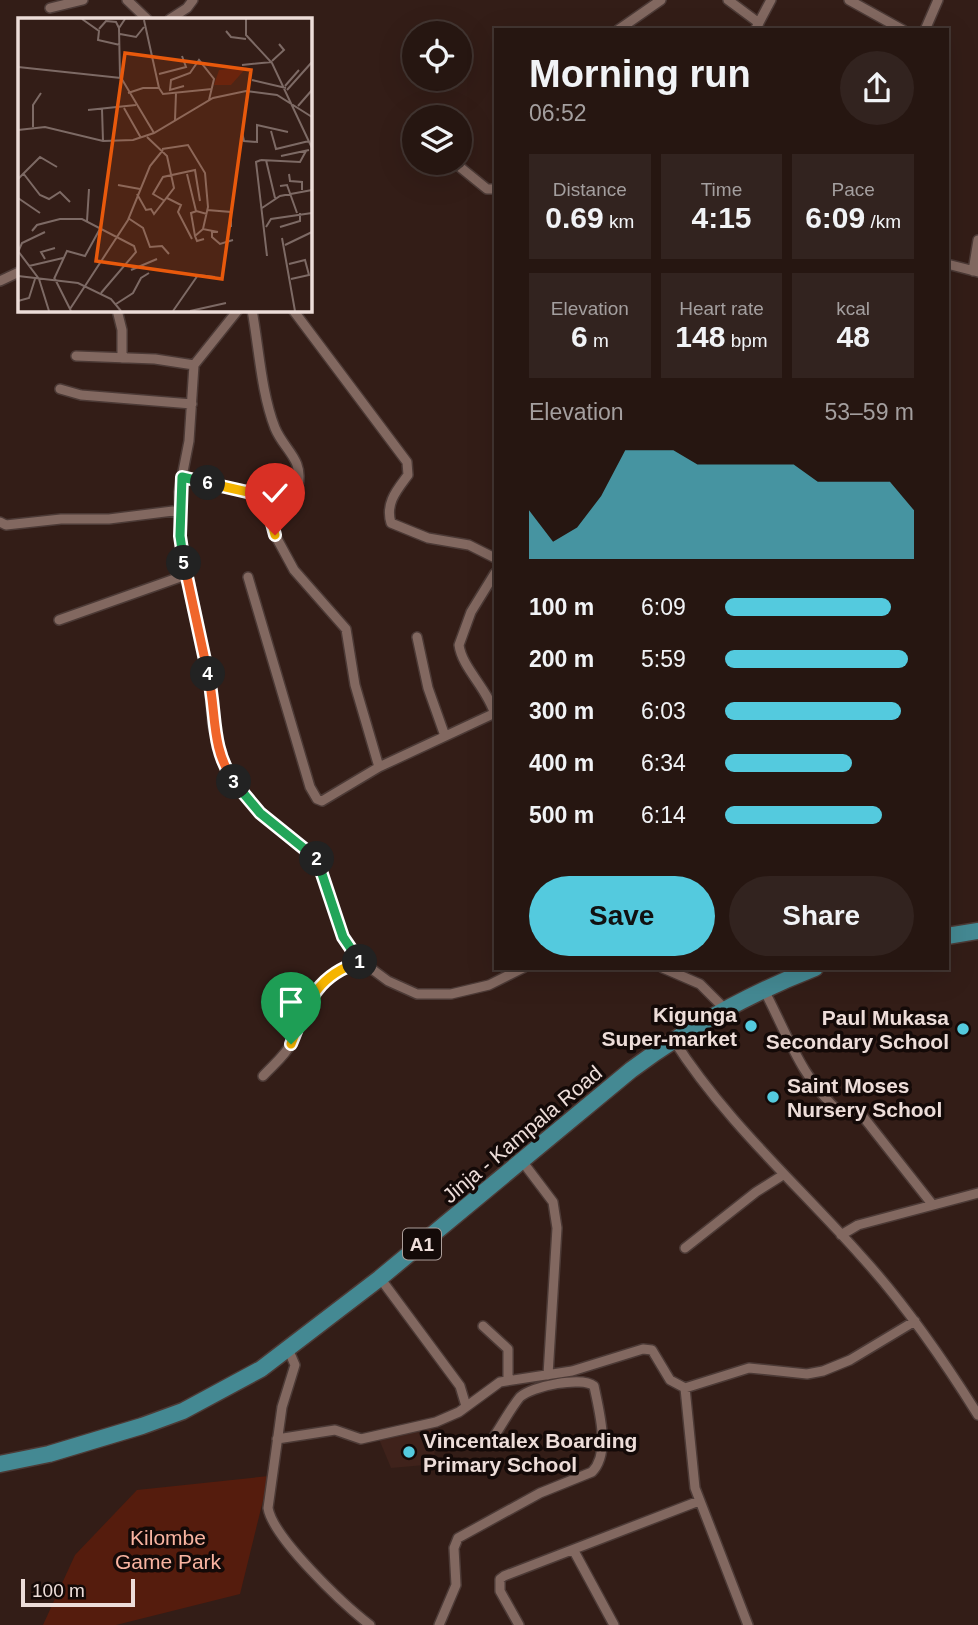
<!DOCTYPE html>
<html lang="en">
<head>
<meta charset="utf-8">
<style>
  :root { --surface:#261611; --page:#32231f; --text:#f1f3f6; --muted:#a49f9f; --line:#423531; --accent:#54cade }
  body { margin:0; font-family:Helvetica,sans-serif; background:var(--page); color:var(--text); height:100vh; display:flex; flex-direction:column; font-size:26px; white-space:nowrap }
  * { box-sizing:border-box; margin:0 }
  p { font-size:23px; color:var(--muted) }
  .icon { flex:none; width:38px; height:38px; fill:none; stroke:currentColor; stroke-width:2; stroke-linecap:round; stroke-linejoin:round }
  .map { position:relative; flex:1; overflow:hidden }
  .sheet { position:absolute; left:494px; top:28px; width:455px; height:942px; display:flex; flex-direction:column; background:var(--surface); border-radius:0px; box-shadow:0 7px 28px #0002,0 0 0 2px var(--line) }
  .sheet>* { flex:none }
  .fabs { position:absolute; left:402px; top:21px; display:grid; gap:14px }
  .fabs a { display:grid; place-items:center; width:70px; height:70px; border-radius:50%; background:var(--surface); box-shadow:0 7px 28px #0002,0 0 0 2px var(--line); font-size:35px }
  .scale { position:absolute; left:21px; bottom:18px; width:114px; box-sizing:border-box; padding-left:7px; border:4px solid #edddd9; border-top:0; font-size:19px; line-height:24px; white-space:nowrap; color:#edddd9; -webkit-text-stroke:5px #140a08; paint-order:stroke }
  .pin { position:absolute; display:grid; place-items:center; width:60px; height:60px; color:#fff; margin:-72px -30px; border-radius:50% 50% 50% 0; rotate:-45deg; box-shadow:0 0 7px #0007 }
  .pin .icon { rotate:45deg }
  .km { position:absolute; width:35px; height:35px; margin:-18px; border-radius:50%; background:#222; color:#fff; font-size:19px; line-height:35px; text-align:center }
  .round { display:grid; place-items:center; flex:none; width:74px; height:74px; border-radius:37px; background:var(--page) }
  .head { display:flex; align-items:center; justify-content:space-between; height:119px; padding:0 35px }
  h1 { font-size:38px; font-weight:700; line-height:52px }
  .stats { display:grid; grid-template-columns:repeat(3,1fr); gap:10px; height:119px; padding:7px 35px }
  .stats div { display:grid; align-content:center; border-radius:0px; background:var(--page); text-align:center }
  .stats b { font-size:30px; font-weight:700 }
  .stats small { font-size:19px; font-weight:400 }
  .stats p { font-size:19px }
  .chart { height:196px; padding:14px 35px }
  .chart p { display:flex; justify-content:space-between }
  .chart svg { width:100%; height:126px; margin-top:7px; fill:var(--accent); opacity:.7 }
  .primary-button { display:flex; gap:14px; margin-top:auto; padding:14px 35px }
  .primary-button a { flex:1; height:80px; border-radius:42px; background:var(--accent); color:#111; font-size:28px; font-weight:700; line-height:80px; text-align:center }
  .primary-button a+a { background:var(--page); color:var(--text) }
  ul { padding:0 35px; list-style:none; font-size:23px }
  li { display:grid; grid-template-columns:112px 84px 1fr; align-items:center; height:52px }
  li i { height:18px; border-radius:9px; background:var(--accent) }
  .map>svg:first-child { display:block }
</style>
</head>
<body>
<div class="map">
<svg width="978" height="1625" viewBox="0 0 978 1625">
  <rect width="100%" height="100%" fill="#331d17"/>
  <path fill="#3f221b" d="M431 1426 436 1464 391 1468 379 1439Z"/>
  <path fill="#551c0d" d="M269 1476 240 1594 116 1625H43L75 1555 137 1490Z"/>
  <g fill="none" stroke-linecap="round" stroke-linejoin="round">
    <g stroke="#4c3a36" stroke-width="12">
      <path id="minor" d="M127 0 147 19
        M728 0 759 23
        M849 0 903 30
        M50 8 83 0
        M170 19 187 8 193 0
        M618 30 661 0
        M755 30 771 0
        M925 30 938 0
        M455 163 487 189H495
        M947 264 978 272
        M973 271 978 240
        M0 281 19 272
        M117 310 122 330V358
        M252 310C259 348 261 392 275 428 284 450 304 459 298 486H276L256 492
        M293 310 407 462 408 475C397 490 385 503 391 523L428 538 469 545 495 558
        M76 356 155 359 194 365 238 310
        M194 365 189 441 179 492 180 536 209 681 213 726 227 771 260 813 319 863 343 937 361 961 388 981 417 994H451L489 985 523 968
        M60 389 81 395 192 404
        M182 477 265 497 275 535 294 570 346 629 355 685 379 767
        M0 522 6 525 61 519H109L181 510
        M495 573 471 612 459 645C462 668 488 689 495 715
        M248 577 310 787 317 799 322 801 379 767 495 713
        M59 620 186 575
        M417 637 428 688 445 736
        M663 968 700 984 724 1008
        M763 988C786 1031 802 1081 841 1113L857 1109 932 1204
        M673 1039C725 1121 797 1184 861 1256 906 1305 943 1359 978 1415
        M263 1076C273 1065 286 1055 292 1042 312 1001 312 977 361 961
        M522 1161 553 1202 557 1228 548 1375
        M841 1235 858 1225 978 1193
        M685 1248 756 1192 783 1175
        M380 1278 460 1386 466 1406
        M483 1326 508 1349V1379
        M289 1351 295 1365 282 1407 268 1508C273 1538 344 1605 370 1625
        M685 1388 695 1488 748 1625
        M277 1439 335 1430 361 1439 436 1422 459 1412 500 1382 572 1371 643 1349 652 1350 670 1380 685 1388 749 1368 807 1374 823 1371 850 1360 915 1321
        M574 1551 614 1625
        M439 1625 456 1585 454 1548 458 1538 540 1493 592 1472C611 1453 599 1411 594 1386 582 1376 532 1386 520 1397 511 1408 503 1423 495 1435
        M519 1625 500 1591V1579L504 1576 699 1501"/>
    </g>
    <g stroke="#4c3a36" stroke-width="19">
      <path id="trunk" d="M947 936 978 931
        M0 1464 49 1454 142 1426 183 1411 261 1369 380 1278 631 1070C689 1027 748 994 815 968"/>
    </g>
    <use href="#minor" stroke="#826860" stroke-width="9"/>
    <use href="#trunk" stroke="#448993" stroke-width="16"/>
  </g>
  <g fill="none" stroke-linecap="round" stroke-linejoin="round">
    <g stroke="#fff" stroke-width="14">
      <path id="split-1" d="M291 1044C307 1004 316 975 360 962"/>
    </g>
    <g stroke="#fff" stroke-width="14">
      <path id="split-2" d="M317 859 343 937 360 962"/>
    </g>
    <g stroke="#fff" stroke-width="14">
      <path id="split-3" d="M234 782 260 813 317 859"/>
    </g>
    <g stroke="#fff" stroke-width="14">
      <path id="split-4" d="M208 674C217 714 210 746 234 782"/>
    </g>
    <g stroke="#fff" stroke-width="14">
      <path id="split-5" d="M184 563 208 674"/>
    </g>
    <g stroke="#fff" stroke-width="14">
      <path id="split-6" d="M184 563 180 536 182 477 208 483"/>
    </g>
    <g stroke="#fff" stroke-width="14">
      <path id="split-7" d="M208 483 265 496 275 535"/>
    </g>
    <use href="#split-1" stroke="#f5b400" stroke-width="9"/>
    <use href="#split-2" stroke="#22a559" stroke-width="9"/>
    <use href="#split-3" stroke="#22a559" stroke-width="9"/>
    <use href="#split-4" stroke="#f0652b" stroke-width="9"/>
    <use href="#split-5" stroke="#f0652b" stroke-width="9"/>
    <use href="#split-6" stroke="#22a559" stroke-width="9"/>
    <use href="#split-7" stroke="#f5b400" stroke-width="9"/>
  </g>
  <g fill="#54cade" stroke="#140a08" stroke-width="2.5">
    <circle cx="751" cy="1026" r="7"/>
    <circle cx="963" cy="1029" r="7"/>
    <circle cx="773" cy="1097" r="7"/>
    <circle cx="409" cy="1452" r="7"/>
  </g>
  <g text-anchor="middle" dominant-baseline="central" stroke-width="7" stroke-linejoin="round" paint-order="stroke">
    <rect fill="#140a08" stroke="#ac9e9a" stroke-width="2" x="403" y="1228.5" width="38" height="31" rx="5"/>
    <g font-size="19" font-weight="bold" fill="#edddd9">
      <text x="422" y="1244">A1</text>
    </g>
    <g font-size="21" font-weight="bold" fill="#edddd9" stroke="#140a08" text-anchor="end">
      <text x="737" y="1014">Kigunga<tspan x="737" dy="24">Super-market</tspan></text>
      <text x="949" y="1017">Paul Mukasa<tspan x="949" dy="24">Secondary School</tspan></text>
      <text x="787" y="1085" text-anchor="start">Saint Moses<tspan x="787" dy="24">Nursery School</tspan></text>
      <text x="423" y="1440" text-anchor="start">Vincentalex Boarding<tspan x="423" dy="24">Primary School</tspan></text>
    </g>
    <g font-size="21" fill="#edddd9" stroke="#140a08">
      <text transform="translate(522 1134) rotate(-40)">Jinja - Kampala Road</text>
    </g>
    <g font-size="21" fill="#f9b4a1" stroke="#140a08">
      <text x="168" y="1537">Kilombe<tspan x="168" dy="24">Game Park</tspan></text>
    </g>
  </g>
  <g transform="translate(18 18)">
    <rect width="294" height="294" fill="#331d17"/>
    <path d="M229 49 213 67H196L201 52Z" fill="#551c0d"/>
    <path fill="none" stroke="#7d6a65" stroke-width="2" d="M64 1 81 13 80 22 102 27M107 1 101 10 102 58 136 115M228 1V17L254 45 294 130M126 2 141 70M81 11 88 3 98 4 101 10M208 13 213 19 228 21M102 16 118 19 126 9M254 43 266 32 261 26M224 47 254 44M0 49 103 60M141 56 168 49 164 38M234 62 268 70M166 68 152 72 153 62 172 55 181 42 196 61 191 82M267 68 281 52M269 72 294 44M110 75 125 70H141L145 76 194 71M280 88 294 72M106 90 123 120M84 91 85 123M70 92 118 87M157 102 158 75M15 109V87L23 75M0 112 27 109 85 123 115 122 136 115 195 80 228 73 259 77 294 99M253 113 258 131 291 123M224 114 226 123 239 124V107L270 114M144 131 170 127 187 155 190 189 185 211M263 138 291 132M243 142 238 144 249 238M243 142 282 144 288 133M248 142 257 180M5 155 22 177 31 181 42 174 52 184M169 156 178 193 189 196M271 156 272 163 284 164V172M0 161 22 139 39 149M100 167 122 171M262 168 269 167 279 195M119 176 128 192 133 191 136 196 156 170 149 138 129 119M0 180 22 195M149 180 163 187 160 194 174 221M147 183 135 176 145 159 177 152 182 183M244 190 262 178 294 172M189 192 213 194V209M179 193 173 195 177 218 179 223 186 221M110 200 125 210 132 229 144 228 151 236M69 203 71 171M248 209 253 201 294 195M262 209 282 203V195M14 213 19 207 42 201H64L116 228 118 234 83 275M194 213V219L202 226 215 222M177 218 185 211 200 214M264 220 277 293M267 227 294 214M0 233 21 261 31 293M0 234 4 225 27 214M27 241 23 234 37 230M271 246 287 242 291 257 273 261M11 248 45 240M113 252 139 241M0 258 60 265 93 281 103 293M36 261 49 233 67 238 83 209M37 261 53 293M0 283 11 280 17 261M98 286 115 275 123 260 131 255M52 291 110 202 132 148 145 132M155 293 180 257 197 259M172 293 208 285"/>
    <path fill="#e8590c" fill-opacity="0.15" stroke="#e8590c" stroke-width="3.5" d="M107 35 233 52 204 261 78 243Z"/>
    <rect width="294" height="294" fill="none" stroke="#edddd9" stroke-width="3.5"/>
  </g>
</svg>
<div class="fabs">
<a><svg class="icon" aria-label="locate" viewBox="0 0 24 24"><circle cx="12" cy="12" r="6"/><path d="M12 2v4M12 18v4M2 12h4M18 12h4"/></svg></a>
<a><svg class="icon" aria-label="layers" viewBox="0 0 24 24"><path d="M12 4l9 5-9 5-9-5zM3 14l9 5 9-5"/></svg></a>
</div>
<div class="scale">100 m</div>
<div class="pin" style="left:291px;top:1044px;background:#1e9e55"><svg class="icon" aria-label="arrive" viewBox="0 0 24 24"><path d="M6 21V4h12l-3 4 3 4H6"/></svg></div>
<div class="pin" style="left:275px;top:535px;background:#d93025"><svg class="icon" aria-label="check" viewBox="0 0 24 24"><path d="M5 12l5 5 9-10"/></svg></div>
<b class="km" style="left:360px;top:962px">1</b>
<b class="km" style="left:317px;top:859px">2</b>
<b class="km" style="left:234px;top:782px">3</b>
<b class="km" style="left:208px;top:674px">4</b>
<b class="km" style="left:184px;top:563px">5</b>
<b class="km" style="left:208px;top:483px">6</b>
<section class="sheet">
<div class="head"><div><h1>Morning run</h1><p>06:52</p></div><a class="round"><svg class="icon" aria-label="share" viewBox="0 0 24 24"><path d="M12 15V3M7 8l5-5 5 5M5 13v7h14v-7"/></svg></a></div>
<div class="stats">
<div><p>Distance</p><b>0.69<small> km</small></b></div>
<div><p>Time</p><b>4:15</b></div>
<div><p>Pace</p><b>6:09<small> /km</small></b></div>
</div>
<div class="stats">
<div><p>Elevation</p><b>6<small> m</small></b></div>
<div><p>Heart rate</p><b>148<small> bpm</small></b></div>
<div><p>kcal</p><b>48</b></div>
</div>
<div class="chart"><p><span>Elevation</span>53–59 m</p>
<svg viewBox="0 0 160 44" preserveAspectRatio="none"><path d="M0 44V27L10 38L20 33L30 22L40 6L50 6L60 6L70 11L80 11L90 11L100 11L110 11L120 17L130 17L140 17L150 17L160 27V44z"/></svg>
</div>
<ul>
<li><b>100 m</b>6:09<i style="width:88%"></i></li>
<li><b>200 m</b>5:59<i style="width:97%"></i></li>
<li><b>300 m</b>6:03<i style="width:93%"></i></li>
<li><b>400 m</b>6:34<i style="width:67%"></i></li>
<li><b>500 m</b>6:14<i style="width:83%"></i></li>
</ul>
<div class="primary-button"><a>Save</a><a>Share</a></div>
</section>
</div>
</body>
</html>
